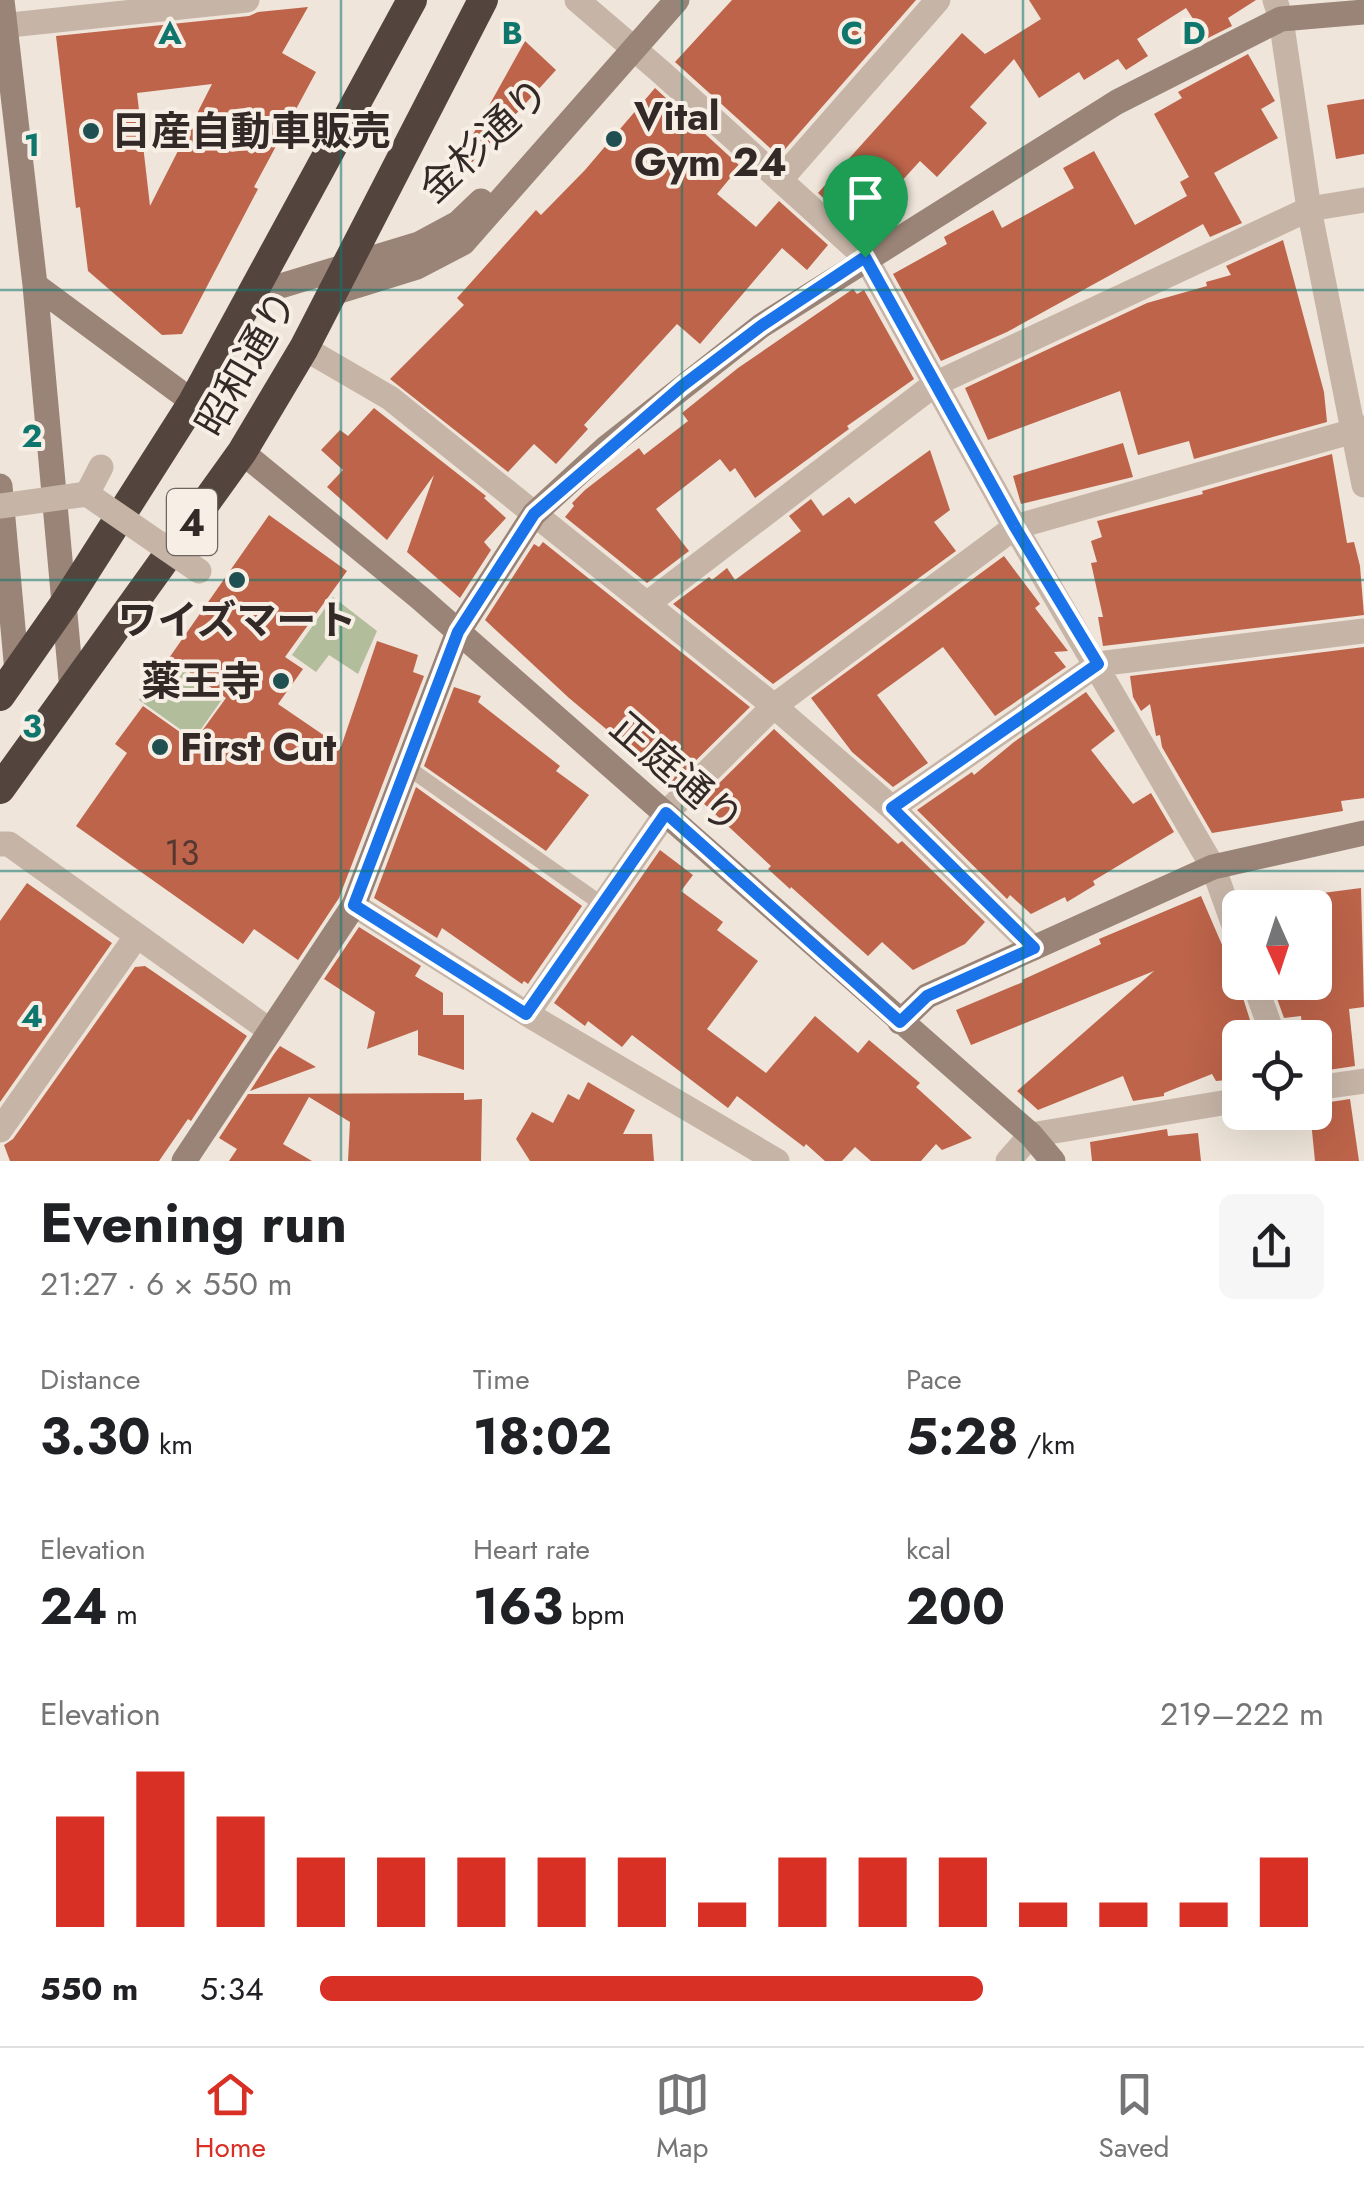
<!DOCTYPE html>
<html lang="en">
<head>
<meta charset="utf-8">
<style>
  :root { --surface:#fff; --page:#f6f6f6; --text:#202124; --muted:#757577; --line:#e0e0e0; --accent:#d93025 }
  body { margin:0; font-family:Jost,"Noto Sans JP",sans-serif; background:var(--page); color:var(--text); height:100vh; display:flex; flex-direction:column; font-size:38px; white-space:nowrap }
  * { box-sizing:border-box; margin:0 }
  p { font-size:32px; color:var(--muted) }
  .icon { flex:none; width:55px; height:55px; fill:none; stroke:currentColor; stroke-width:2; stroke-linecap:round; stroke-linejoin:round }
  .map { position:relative; height:1161px; overflow:hidden }
  .sheet { display:flex; flex-direction:column; background:var(--surface); flex:1 }
  .sheet>* { flex:none }
  .needle { width:65px; rotate:177deg }
  .controls { position:absolute; left:1222px; top:890px; display:grid; gap:20px }
  .controls a { display:grid; place-items:center; width:110px; height:110px; border-radius:15px; background:var(--surface); box-shadow:0 10px 40px #0002; font-size:50px }
  .pin { position:absolute; display:grid; place-items:center; width:85px; height:85px; color:#fff; margin:-102px -42px; border-radius:50% 50% 50% 0; rotate:-45deg; box-shadow:0 0 10px #0007 }
  .pin .icon { rotate:45deg }
  .round { display:grid; place-items:center; flex:none; width:105px; height:105px; border-radius:15px; background:var(--page) }
  .headline { display:flex; align-items:center; justify-content:space-between; height:170px; padding:0 40px }
  h1 { font-size:55px; font-weight:700; line-height:75px }
  .stats { display:grid; grid-template-columns:repeat(3,1fr); gap:15px; height:170px; padding:10px 40px }
  .stats div { display:grid; align-content:center }
  .stats b { font-size:50px; font-weight:700 }
  .stats small { font-size:28px; font-weight:400 }
  .stats p { font-size:28px }
  .chart { height:280px; padding:20px 40px }
  .chart p { display:flex; justify-content:space-between }
  .chart svg { width:100%; height:180px; margin-top:10px; stroke:var(--accent); stroke-width:6 }
  ul { padding:0 40px; list-style:none; font-size:32px }
  li { display:grid; grid-template-columns:160px 120px 1fr; align-items:center; height:75px }
  li i { height:25px; border-radius:12px; background:var(--accent) }
  .tabs { display:flex; justify-content:space-around; align-items:center; height:140px; border-top:2px solid var(--line); background:var(--surface); font-size:28px; color:var(--muted) }
  .tabs a { display:grid; justify-items:center; gap:5px }
  .tabs .current { color:var(--accent) }
  .map>svg:first-child { display:block }
</style>
</head>
<body>
<div class="map">
<svg width="1364" height="1161" viewBox="0 0 1364 1161">
  <rect width="100%" height="100%" fill="#efe5da"/>
  <path fill="#b2bd9b" d="M333 597 377 631 358 674 329 655 316 672 292 655Z
    M168 660 223 698 194 739 139 700Z"/>
  <path fill="#bd644a" fill-rule="evenodd" d="M732 0H916L779 156 675 62Z
    M1029 0H1256L1228 18 1232 26 1206 39 1186 8 1137 39 1148 56 1126 70 1118 59 1084 80 1079 72 1039 98 1014 59 970 107 987 123 937 177 920 161 887 197 880 191 849 221 818 193 962 33 985 54 1041 19Z
    M308 7 282 53 316 72 254 187 258 189 182 334 162 335 88 271 80 207 76 208 56 36 249 16 258 12ZM212 84 150 206 137 93Z
    M525 41 556 70 466 169 457 163Z
    M1248 54 1275 101 1261 109 1278 138 1214 173 1242 223 1210 237 1203 224 1007 332 941 361 893 274 947 244 944 237 993 210 1002 228 1074 188 1063 168 1094 151 1135 225 1187 196 1180 182 1189 177 1154 114 1182 98 1178 92Z
    M655 88 740 166 717 194 756 227 779 201 828 245 807 270 782 248 700 344 677 324 584 425 588 429 556 464 534 444 508 472 390 379 464 305 457 298 536 210 541 215 585 170Z
    M1364 99V154L1336 159 1327 105Z
    M1283 240 1324 392 1327 422 1194 459 1189 441 1138 455 1120 391 988 440 965 388 1147 303 1207 286 1206 282 1231 275 1226 266Z
    M853 289 857 294 864 290 914 379 847 426 849 429 755 498 735 468 730 472 720 459 656 509 689 551 647 583 565 517 574 506 572 503 585 490 639 448 644 455 688 421 682 413 738 368Z
    M374 408 486 496 484 498 506 518 484 542 491 550 460 598 407 552 434 475 387 540 327 487 343 470 321 450 340 430 348 436Z
    M1123 443 1133 477 1021 504 1013 476Z
    M930 450 950 510 934 522 956 551 773 684 673 604 709 577 712 580 727 568 735 580 801 531 789 516 811 499 823 516 849 497 855 504Z
    M1332 454 1347 543 1354 542 1360 566 1364 615 1103 646 1098 617H1103L1091 563 1097 562 1091 541 1102 537 1097 521 1203 494 1202 491Z
    M269 515 347 571 285 657 303 669 278 704 341 747 377 641 418 655 413 672 424 676 339 898 298 960 254 929 243 944 76 826 127 753 115 744 143 706 194 742 226 698 169 658Z
    M543 542 750 707 672 784 569 698 485 620 534 544 539 547Z
    M1004 556 1040 604 1035 608 1068 651 1054 652 1066 667 995 716 943 647 877 695 928 763 893 787 852 752 811 698Z
    M1364 647V798L1341 801 1343 811 1212 833 1162 747 1160 735 1156 736 1150 704 1141 711 1133 697 1130 676Z
    M454 687 481 696 478 702 560 766 556 771 589 795 546 851 424 766Z
    M1086 692 1115 731 1091 750 1133 804 1151 793 1174 832 1093 881 1095 885 1067 902 1065 897 1031 914 1010 895 1007 899 917 810 972 772 974 775 1014 742Z
    M774 729 898 844 902 841 985 922 965 944 913 970 882 942 868 956 791 887 790 889 768 869 771 866 701 801Z
    M416 787 582 906 528 984 524 981 522 984 442 928 437 938 374 898Z
    M660 850 693 875 681 891 723 922 717 930 758 961 707 1029 766 1073 815 1016 858 1053 869 1040 920 1083 916 1087 972 1138 942 1150 936 1144 921 1161H871L855 1147 842 1161H825L806 1144 804 1147 737 1096 728 1108 632 1035 622 1047 588 1021 585 1026 554 1003Z
    M27 883 112 943 0 1102V921Z
    M1361 888 1364 1007 1349 1009 1355 1066 1315 1072V1038H1303L1301 1016 1284 1018 1271 982H1315V894Z
    M1201 896 1238 982 1250 1020 1239 1021 1240 1079 1216 1081 1212 1074 1164 1093V1096L1133 1101 1123 1076 1038 1110 1017 1091 1154 971 971 1045 956 1010 1023 982 1022 980 1101 944 1099 939Z
    M359 927 421 966 415 976 443 993V1015H464V1070L418 1055V1030L367 1049 375 1012 324 979Z
    M145 966 247 1036 191 1121 188 1119 159 1161H10L4 1145 13 1139 135 967Z
    M280 1046 316 1067 250 1091 274 1054Z
    M588 1082 635 1110 623 1134H652L654 1161H530L516 1139 532 1112 553 1123 568 1094 579 1100Z
    M464 1093V1100L482 1099 481 1161H348L350 1122 309 1097 283 1144 312 1161H229L237 1149 219 1138 248 1094Z
    M1350 1099 1359 1161H1315L1311 1121 1320 1120 1317 1104Z
    M1167 1129 1168 1136 1198 1133 1201 1161H1092L1090 1142Z"/>
  <g fill="none" stroke-linecap="round" stroke-linejoin="round">
    <path stroke="#c6b5a7" stroke-width="15" d="M407 767 603 905"/>
    <path stroke="#c6b5a7" stroke-width="25" d="M577 0 661 72 865 257 1015 527 1213 867 1240 942
      M1275 0 1281 19 1309 209 1364 485
      M0 26 247 0
      M781 179 938 0
      M304 348 390 398 774 706 892 808 1034 948
      M87 494 101 467
      M647 604 935 384 1309 209 1364 200
      M892 808 1098 664 1364 631
      M0 844H9L269 1030
      M354 905 527 1014 777 1161
      M1254 982 1274 1038
      M527 1014 666 813 774 706 1015 527 1364 428
      M1315 1088 1364 1081
      M0 1130 136 937
      M1008 1161 1031 1135 1240 1100"/>
    <path stroke="#9a8478" stroke-width="25" d="M2 0 35 285 72 691
      M35 285 193 402
      M333 293 417 267 463 243 677 0
      M254 294 419 244 458 223 481 201
      M242 452 420 598 1031 1135 1053 1161
      M0 486 17 672
      M900 1022 927 996 1213 867 1364 833
      M184 1161 354 905 458 632 534 514 607 447 761 326 1117 102 1281 19 1364 12"/>
    <path stroke="#53453e" stroke-width="30" d="M0 696 65 603 193 402 412 0
      M0 789 242 452 304 348 483 0"/>
    <path stroke="#c6b5a7" stroke-width="25" d="M0 506 87 494 199 571"/>
  </g>
  <g fill="none" stroke-linecap="round" stroke-linejoin="round">
    <g stroke="#fff" stroke-width="20">
      <path id="route" d="M865 257 1015 527 1098 664 892 808 1034 948 927 996 900 1022 666 813 526 1014 354 905 458 632 534 514 682 386 761 326Z"/>
    </g>
    <use href="#route" stroke="#1a73e8" stroke-width="12"/>
  </g>
  <path fill="none" stroke="#0f766e" stroke-width="2.5" stroke-opacity="0.55" d="M341 0V1161M682 0V1161M1023 0V1161M0 290H1364M0 580H1364M0 871H1364"/>
  <g fill="#1f4f51" stroke="#f7efe5" stroke-width="4">
    <circle cx="91" cy="131" r="10"/>
    <circle cx="614" cy="139" r="10"/>
    <circle cx="237" cy="580" r="10"/>
    <circle cx="281" cy="681" r="10"/>
    <circle cx="160" cy="747" r="10"/>
  </g>
  <g text-anchor="middle" dominant-baseline="central" stroke-width="8" stroke-linejoin="round" paint-order="stroke">
    <g font-size="35" fill="#563830">
      <text x="182" y="853">13</text>
    </g>
    <rect fill="#f7efe5" stroke="#6e6560" stroke-width="2.5" x="167" y="489" width="50" height="66" rx="8"/>
    <g font-size="38" font-weight="bold" fill="#332a27">
      <text x="192" y="522">4</text>
    </g>
    <g font-size="40" font-weight="bold" fill="#332a27" stroke="#f7efe5" text-anchor="start">
      <text x="634" y="116">Vital<tspan x="634" dy="46">Gym 24</tspan></text>
      <text x="111" y="131">日産自動車販売</text>
      <text x="237" y="620" text-anchor="middle">ワイズマート</text>
      <text x="261" y="681" text-anchor="end">薬王寺</text>
      <text x="180" y="747">First Cut</text>
    </g>
    <g font-size="40" fill="#332a27" stroke="#f7efe5">
      <text transform="translate(484 140) rotate(-43)">金杉通り</text>
      <text transform="translate(246 363) rotate(-60)">昭和通り</text>
      <text transform="translate(677 773) rotate(41)">正庭通り</text>
    </g>
  </g>
  <g font-size="32" text-anchor="middle" font-weight="bold" fill="#0f766e" stroke="#f7efe5" stroke-width="8" stroke-linejoin="round" paint-order="stroke">
    <text x="170" y="44">A</text>
    <text x="512" y="44">B</text>
    <text x="852" y="44">C</text>
    <text x="1194" y="44">D</text>
    <text x="32" y="156">1</text>
    <text x="32" y="447">2</text>
    <text x="32" y="737">3</text>
    <text x="32" y="1027">4</text>
  </g>
</svg>
<div class="controls">
<a><svg class="needle" viewBox="-14 -14 28 28"><path d="M0-13l5 13h-10z" fill="#e53935"/><path d="M0 13l5-13h-10z" fill="#757577"/></svg></a>
<a><svg class="icon" aria-label="locate" viewBox="0 0 24 24"><circle cx="12" cy="12" r="6"/><path d="M12 2v4M12 18v4M2 12h4M18 12h4"/></svg></a>
</div>
<div class="pin" style="left:865px;top:257px;background:#1e9e55"><svg class="icon" aria-label="arrive" viewBox="0 0 24 24"><path d="M6 21V4h12l-3 4 3 4H6"/></svg></div>
</div>
<section class="sheet">
<div class="headline"><div><h1>Evening run</h1><p>21:27 · 6 × 550 m</p></div><a class="round"><svg class="icon" aria-label="share" viewBox="0 0 24 24"><path d="M12 15V3M7 8l5-5 5 5M5 13v7h14v-7"/></svg></a></div>
<div class="stats">
<div><p>Distance</p><b>3.30<small> km</small></b></div>
<div><p>Time</p><b>18:02</b></div>
<div><p>Pace</p><b>5:28<small> /km</small></b></div>
</div>
<div class="stats">
<div><p>Elevation</p><b>24<small> m</small></b></div>
<div><p>Heart rate</p><b>163<small> bpm</small></b></div>
<div><p>kcal</p><b>200</b></div>
</div>
<div class="chart"><p><span>Elevation</span>219–222 m</p>
<svg viewBox="0 0 160 44" preserveAspectRatio="none"><path d="M5 44V17M15 44V6M25 44V17M35 44V27M45 44V27M55 44V27M65 44V27M75 44V27M85 44V38M95 44V27M105 44V27M115 44V27M125 44V38M135 44V38M145 44V38M155 44V27"/></svg>
</div>
<ul>
<li><b>550 m</b>5:34<i style="width:66%"></i></li>
</ul>
</section>
<nav class="tabs">
<a class="current"><svg class="icon" aria-label="home" viewBox="0 0 24 24"><path d="M3 11l9-7 9 7M6 9v11h12V9"/></svg>Home</a>
<a><svg class="icon" aria-label="map" viewBox="0 0 24 24"><path d="M3 6l6-2 6 2 6-2v14l-6 2-6-2-6 2zM9 4v14M15 6v14"/></svg>Map</a>
<a><svg class="icon" aria-label="saved" viewBox="0 0 24 24"><path d="M7 4h10v16l-5-4-5 4z"/></svg>Saved</a>
</nav>
</body>
</html>
